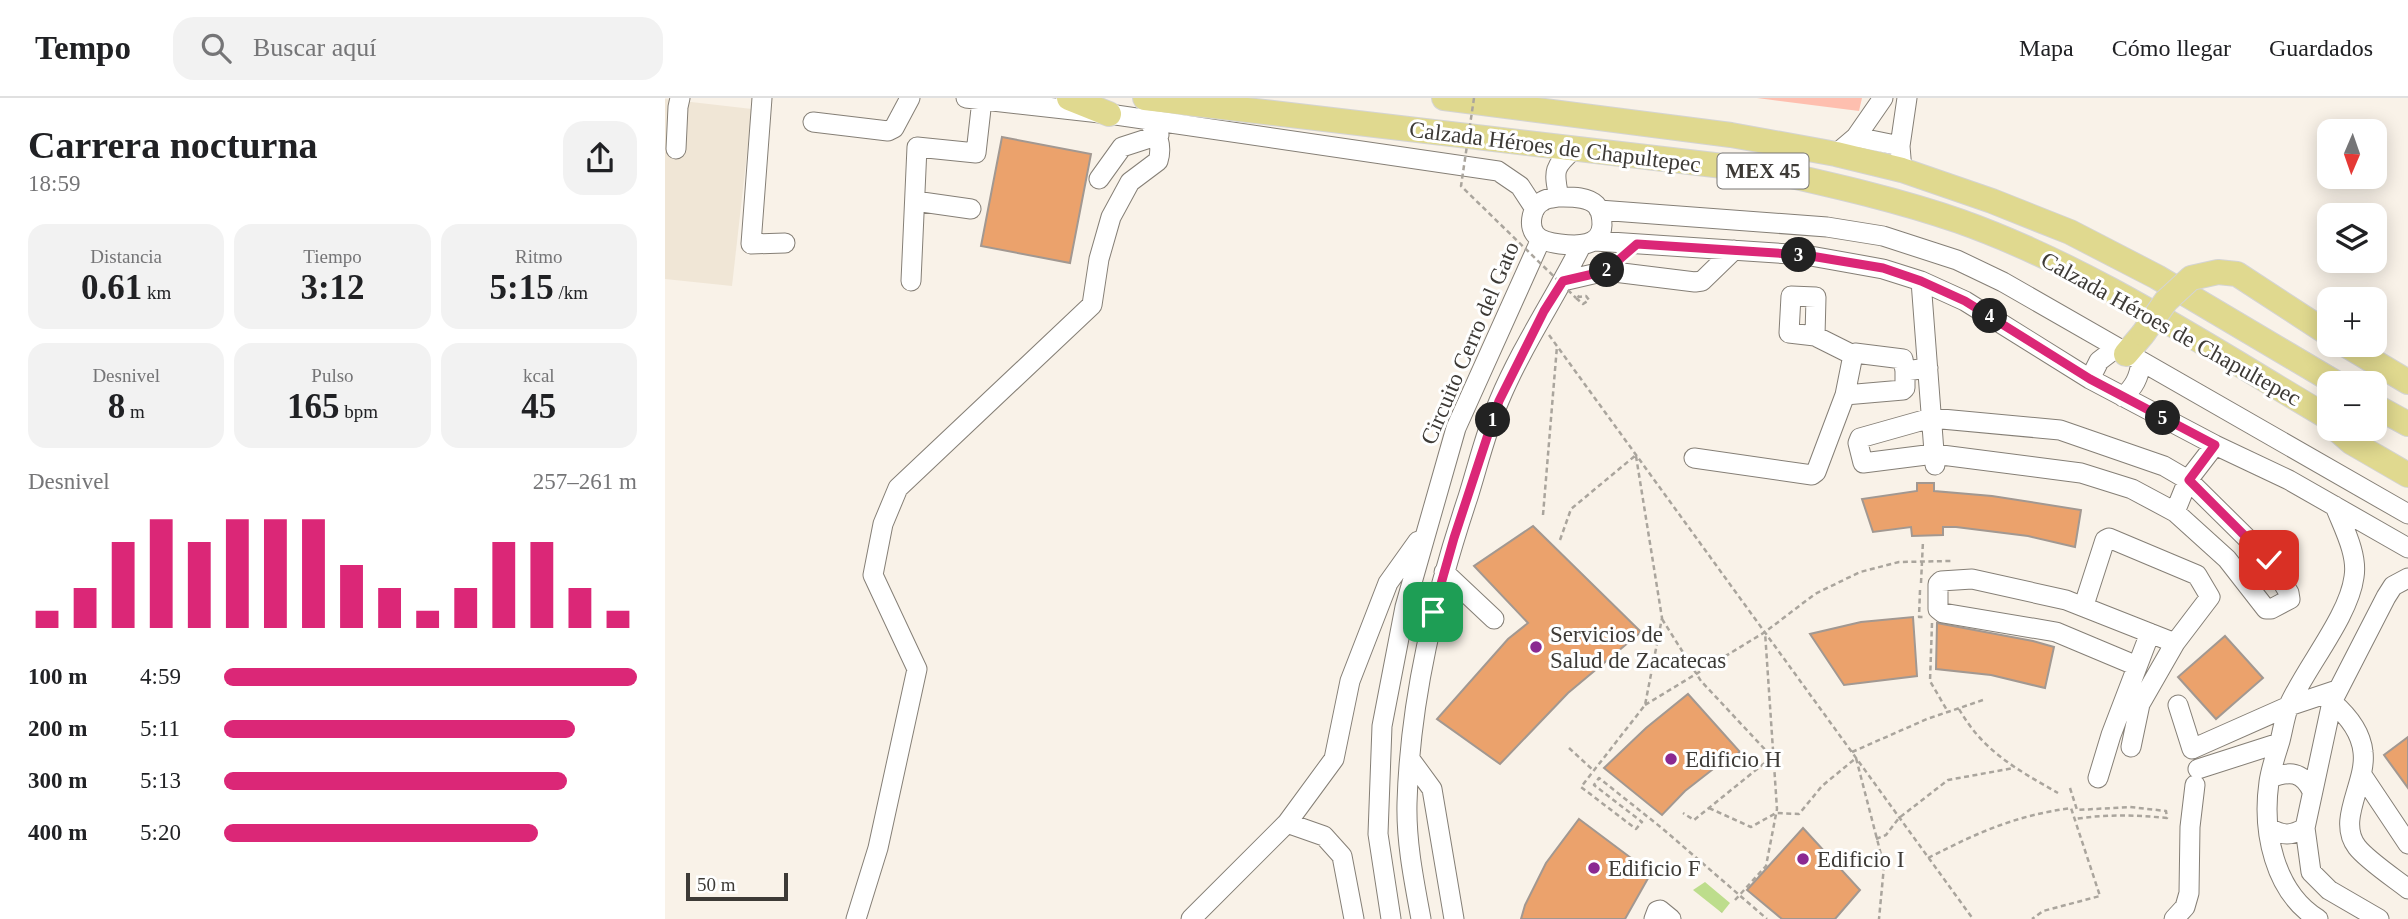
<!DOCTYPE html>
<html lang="es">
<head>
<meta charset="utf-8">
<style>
  :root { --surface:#fff; --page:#f2f2f2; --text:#202124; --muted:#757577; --line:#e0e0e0; --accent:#db2777 }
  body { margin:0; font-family:Georgia,serif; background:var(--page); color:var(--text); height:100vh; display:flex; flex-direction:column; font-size:26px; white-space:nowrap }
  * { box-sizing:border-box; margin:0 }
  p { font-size:23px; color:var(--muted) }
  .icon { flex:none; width:38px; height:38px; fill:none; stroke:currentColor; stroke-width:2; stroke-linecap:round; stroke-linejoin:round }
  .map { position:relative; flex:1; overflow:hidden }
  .drawer { display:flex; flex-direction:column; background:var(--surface); width:665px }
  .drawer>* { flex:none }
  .needle { width:46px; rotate:182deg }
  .fabs { position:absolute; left:1652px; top:21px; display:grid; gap:14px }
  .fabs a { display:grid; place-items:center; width:70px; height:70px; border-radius:14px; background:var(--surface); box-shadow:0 4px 18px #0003; font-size:35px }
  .scale { position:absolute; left:21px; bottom:18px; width:102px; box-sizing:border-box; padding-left:7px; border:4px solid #3d3a36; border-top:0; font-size:19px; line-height:24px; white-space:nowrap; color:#3d3a36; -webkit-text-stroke:5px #fff; paint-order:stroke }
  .pin { position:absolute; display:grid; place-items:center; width:60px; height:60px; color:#fff; margin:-30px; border-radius:14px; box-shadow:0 4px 10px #0006 }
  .km { position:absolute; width:35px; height:35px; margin:-18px; border-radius:50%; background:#222; color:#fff; font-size:19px; line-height:35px; text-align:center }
  .round { display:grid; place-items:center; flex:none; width:74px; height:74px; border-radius:21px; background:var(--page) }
  .head { display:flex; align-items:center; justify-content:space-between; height:119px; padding:0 28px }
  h1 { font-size:38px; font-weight:800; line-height:52px }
  .figures { display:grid; grid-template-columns:repeat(3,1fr); gap:10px; height:119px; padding:7px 28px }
  .figures div { display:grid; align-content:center; border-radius:18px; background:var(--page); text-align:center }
  .figures b { font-size:35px; font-weight:800 }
  .figures small { font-size:19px; font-weight:400 }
  .figures p { font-size:19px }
  .chart { height:196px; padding:14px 28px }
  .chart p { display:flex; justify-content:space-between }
  .chart svg { width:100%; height:126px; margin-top:7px; stroke:var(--accent); stroke-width:6 }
  ul { padding:0 28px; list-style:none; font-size:23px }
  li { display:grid; grid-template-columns:112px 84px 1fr; align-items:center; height:52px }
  li i { height:18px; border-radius:9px; background:var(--accent) }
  header { display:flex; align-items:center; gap:42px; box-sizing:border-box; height:98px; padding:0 35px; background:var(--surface); border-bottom:2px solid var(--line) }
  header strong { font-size:33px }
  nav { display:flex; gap:38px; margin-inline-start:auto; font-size:24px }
  .search { width:490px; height:63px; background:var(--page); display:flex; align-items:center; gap:18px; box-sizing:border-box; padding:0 24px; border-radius:21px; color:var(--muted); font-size:26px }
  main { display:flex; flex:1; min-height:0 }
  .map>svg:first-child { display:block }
</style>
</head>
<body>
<header>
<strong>Tempo</strong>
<div class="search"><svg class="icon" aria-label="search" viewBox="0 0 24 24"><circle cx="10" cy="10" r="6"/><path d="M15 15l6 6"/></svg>Buscar aquí</div>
<nav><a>Mapa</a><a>Cómo llegar</a><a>Guardados</a></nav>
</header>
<main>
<section class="drawer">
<div class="head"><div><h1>Carrera nocturna</h1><p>18:59</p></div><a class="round"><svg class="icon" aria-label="share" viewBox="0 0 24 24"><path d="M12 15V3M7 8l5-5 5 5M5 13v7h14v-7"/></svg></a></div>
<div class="figures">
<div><p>Distancia</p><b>0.61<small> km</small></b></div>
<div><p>Tiempo</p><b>3:12</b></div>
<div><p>Ritmo</p><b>5:15<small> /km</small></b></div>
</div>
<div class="figures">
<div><p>Desnivel</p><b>8<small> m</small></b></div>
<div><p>Pulso</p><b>165<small> bpm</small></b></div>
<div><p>kcal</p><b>45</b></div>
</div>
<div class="chart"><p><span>Desnivel</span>257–261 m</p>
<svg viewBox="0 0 160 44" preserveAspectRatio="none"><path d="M5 44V38M15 44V30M25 44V14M35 44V6M45 44V14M55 44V6M65 44V6M75 44V6M85 44V22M95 44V30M105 44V38M115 44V30M125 44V14M135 44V14M145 44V30M155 44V38"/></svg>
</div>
<ul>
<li><b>100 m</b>4:59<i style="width:100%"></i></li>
<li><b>200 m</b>5:11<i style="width:85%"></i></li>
<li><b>300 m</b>5:13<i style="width:83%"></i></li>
<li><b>400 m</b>5:20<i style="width:76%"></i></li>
</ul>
</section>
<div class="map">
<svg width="1743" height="821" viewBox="0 0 1743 821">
  <defs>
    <pattern id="water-ripples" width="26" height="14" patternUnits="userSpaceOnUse" patternTransform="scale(1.75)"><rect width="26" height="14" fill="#bddd8c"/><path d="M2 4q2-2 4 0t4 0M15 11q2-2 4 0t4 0" fill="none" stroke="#a3be79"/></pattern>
  </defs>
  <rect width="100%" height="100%" fill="#f9f2e8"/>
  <path fill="#f0e6d6" d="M0 1 87 11 67 188 0 181Z"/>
  <path fill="#febfaf" d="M1092 0H1197L1194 13Z"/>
  <path fill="url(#water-ripples)" d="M1040 784 1065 805 1057 815 1028 792Z"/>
  <path fill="#eba26c" stroke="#a29891" stroke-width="2" d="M337 39 426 56 405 165 316 148Z
    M1252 385H1269V393L1327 398 1416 412 1410 449 1363 438 1291 429H1278V437L1247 438 1246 429 1208 434 1197 401 1252 393Z
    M868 428 976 534 903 595 835 666 772 621 843 541 863 525 809 468Z
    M1248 519 1252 578 1179 587 1145 536 1196 524Z
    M1272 525 1368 543 1389 549 1380 590 1326 577 1271 571Z
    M1560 538 1598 580 1551 621 1513 579Z
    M1023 596 1075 654 1052 668 1020 693 997 717 939 670 981 630Z
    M1743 639V690L1719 657Z
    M914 721 986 775 960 821H856L860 807 881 765Z
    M1138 730 1195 792 1170 821H1117L1082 792Z"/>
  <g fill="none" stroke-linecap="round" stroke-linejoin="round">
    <g stroke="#857f76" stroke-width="21">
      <path id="minor" d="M97 0 86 146 120 145
        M301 0 444 16 833 73 855 88 870 111
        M148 24 223 33 229 30 245 0
        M1191 39 1235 48
        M11 51 13 9 15 0
        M1171 56 1191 39 1218 0
        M1237 72 1235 48 1242 0
        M434 81 457 49 494 37
        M894 99C905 99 922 98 931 107 936 112 937 120 937 127 936 149 912 148 895 146 887 145 875 143 870 136 863 126 867 108 878 103 882 100 889 100 894 99Z
        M894 99C888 72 889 69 909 51
        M250 103 306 111
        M934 112 1162 129 1218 138 1292 162 1338 184 1743 416
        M930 143 1140 157 1218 171 1256 183 1300 203 1425 281 1550 347 1624 382 1743 450
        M246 183 252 49 311 55 317 2
        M898 183 941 173 1030 184 1037 183 1069 152
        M1256 183 1270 367
        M1150 238 1151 199 1126 198 1124 235 1150 238 1188 257
        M1425 281 1434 263 1451 250
        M1180 297 1188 257 1190 255 1238 261 1240 273
        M1458 299C1469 289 1474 280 1476 264
        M1266 320 1395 332 1499 368 1523 382 1604 462 1624 495 1625 501 1606 511H1601L1562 461 1510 414 1467 391 1416 375 1269 356 1198 365 1193 345 1195 340Z
        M1029 360 1147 377 1151 374 1180 297 1238 292 1240 290V273L1263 270
        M1510 414 1523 382 1550 347
        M779 474 829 521
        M1419 507 1440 442 1444 440 1532 477 1545 499 1510 545 1475 606 1466 649
        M1472 568 1391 534 1278 515 1273 511V486L1276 483 1307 481 1401 502 1510 545
        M1667 604C1681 616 1696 634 1698 654 1702 685 1671 722 1692 749 1702 762 1729 780 1743 791
        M1513 607 1527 651 1624 608 1672 592
        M745 661 767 691 789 821
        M1533 671 1614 645
        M1697 677 1743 746
        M1433 680 1446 637 1485 535
        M1605 680C1625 673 1637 673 1647 693
        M622 725 659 738 677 758 689 821
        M1604 730C1619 738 1625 738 1640 730
        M191 821 213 750 252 571 208 477 218 426 233 390 427 207 434 161 446 119 465 84 493 63C498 47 492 35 483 22
        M526 821 622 725 669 661 685 583 723 485 753 443
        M726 821 713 736 717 628 740 509 791 330 876 141
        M756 821C749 783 741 744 742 705 745 600 770 498 803 399 813 367 821 333 834 303 857 248 890 200 916 148
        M989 821 992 813 995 812 1006 821
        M1509 821 1520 809 1524 795 1525 729 1530 687
        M1653 821C1609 794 1597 733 1604 684 1606 670 1611 656 1615 643 1618 631 1620 618 1624 607 1641 569 1684 518 1689 479 1693 456 1678 429 1670 408
        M1714 821 1664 792 1646 774 1640 730 1667 604 1721 499 1728 488 1743 480"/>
    </g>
    <g stroke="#d4d4d3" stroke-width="26">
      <path id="major" d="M404 0 444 16
        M480 0 1109 74C1171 88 1233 102 1294 123 1424 169 1545 250 1664 320
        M779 0 1066 37 1171 56 1237 72 1327 103 1405 134 1492 179 1671 285
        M1681 247 1743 284
        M1461 256 1478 236
        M1710 308 1743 326
        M1671 331 1686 344 1743 377"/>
    </g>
    <path stroke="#aaa59d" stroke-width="2.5" stroke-dasharray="5 3.5" stroke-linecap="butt" d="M911 200 918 206 924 202 921 198 914 199 911 195
      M884 237 1308 821
      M971 358 997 520 980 607 916 689 971 731 977 724 929 687 934 680 998 731 1102 821
      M878 417 892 248
      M895 442 906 411 971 357
      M1256 485 1258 443
      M1255 492 1254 519H1259
      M997 521 1036 583 1107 659 1029 722 1018 715
      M1267 525 1265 583 1283 614
      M980 607 1100 534 1150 496 1195 474 1234 464 1286 463
      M1294 611C1318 653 1351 671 1393 695
      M904 650 929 673
      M1187 654 1262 621 1318 602
      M1405 690 1412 712 1465 709 1501 713 1502 720C1470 717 1442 716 1410 721
      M1044 710 1086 729 1111 715 1134 716 1157 688 1191 660 1219 768 1214 821
      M1211 741 1221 737 1234 720 1283 682 1349 670
      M1263 760C1314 734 1349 718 1406 710L1435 798 1378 813 1367 821
      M1070 802 1101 768 1112 711 1100 534"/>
    <use href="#minor" stroke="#fff" stroke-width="19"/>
    <use href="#major" stroke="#e0d98f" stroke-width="24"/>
    <g stroke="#d4d4d3" stroke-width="26" stroke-linecap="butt">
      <path id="major-bridge" d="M1478 236 1501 203 1526 180 1553 174 1572 176 1664 236"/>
    </g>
    <path stroke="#aaa59d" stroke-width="2.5" stroke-dasharray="5 3.5" stroke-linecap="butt" d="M809 0 796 88 911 200"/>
    <use href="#major-bridge" stroke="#e0d98f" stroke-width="24"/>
  </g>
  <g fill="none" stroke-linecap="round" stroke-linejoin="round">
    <g stroke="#fff" stroke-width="14">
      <path id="route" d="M768 514 789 440 834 303 879 213 898 183 941 173 972 146 1140 157 1218 170 1256 183 1300 203 1425 281 1550 347 1524 382 1604 462"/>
    </g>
    <use href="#route" stroke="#db2777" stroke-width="9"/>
  </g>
  <g fill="#8b2991" stroke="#fff" stroke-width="2.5">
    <circle cx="871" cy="549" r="7"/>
    <circle cx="1006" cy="661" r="7"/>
    <circle cx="1138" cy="761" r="7"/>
    <circle cx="929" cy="770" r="7"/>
  </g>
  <g text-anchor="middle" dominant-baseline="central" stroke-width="6" stroke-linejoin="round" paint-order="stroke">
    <rect fill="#fff" stroke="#777572" stroke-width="2" x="1052.5" y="55.5" width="91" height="35" rx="5"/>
    <g font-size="21" font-weight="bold" fill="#3d3a36">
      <text x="1098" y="73">MEX 45</text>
    </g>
    <g font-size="23" fill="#3d3a36" stroke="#fff">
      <text transform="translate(890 49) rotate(7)">Calzada Héroes de Chapultepec</text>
      <text transform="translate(1506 231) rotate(29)">Calzada Héroes de Chapultepec</text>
      <text transform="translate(805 245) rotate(-67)">Circuito Cerro del Gato</text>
    </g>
    <g font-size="23" fill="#3d3a36" stroke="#fff" text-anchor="start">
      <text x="885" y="536">Servicios de<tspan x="885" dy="26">Salud de Zacatecas</tspan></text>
      <text x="1020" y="661">Edificio H</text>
      <text x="1152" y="761">Edificio I</text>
      <text x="943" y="770">Edificio F</text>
    </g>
  </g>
</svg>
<div class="fabs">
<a><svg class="needle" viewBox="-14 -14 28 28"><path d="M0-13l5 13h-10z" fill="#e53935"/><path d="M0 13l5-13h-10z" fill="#757577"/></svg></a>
<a><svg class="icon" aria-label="layers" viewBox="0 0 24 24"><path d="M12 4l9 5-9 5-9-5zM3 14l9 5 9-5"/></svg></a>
<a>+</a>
<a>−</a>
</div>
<div class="scale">50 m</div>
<div class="pin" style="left:768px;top:514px;background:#1e9e55"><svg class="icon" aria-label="arrive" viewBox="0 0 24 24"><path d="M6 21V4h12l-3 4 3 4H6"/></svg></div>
<div class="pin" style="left:1604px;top:462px;background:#d93025"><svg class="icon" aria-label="check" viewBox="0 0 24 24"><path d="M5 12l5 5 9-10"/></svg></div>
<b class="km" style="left:828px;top:322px">1</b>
<b class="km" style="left:942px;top:172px">2</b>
<b class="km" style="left:1134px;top:157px">3</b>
<b class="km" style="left:1325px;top:218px">4</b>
<b class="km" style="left:1498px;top:320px">5</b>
</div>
</main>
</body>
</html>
